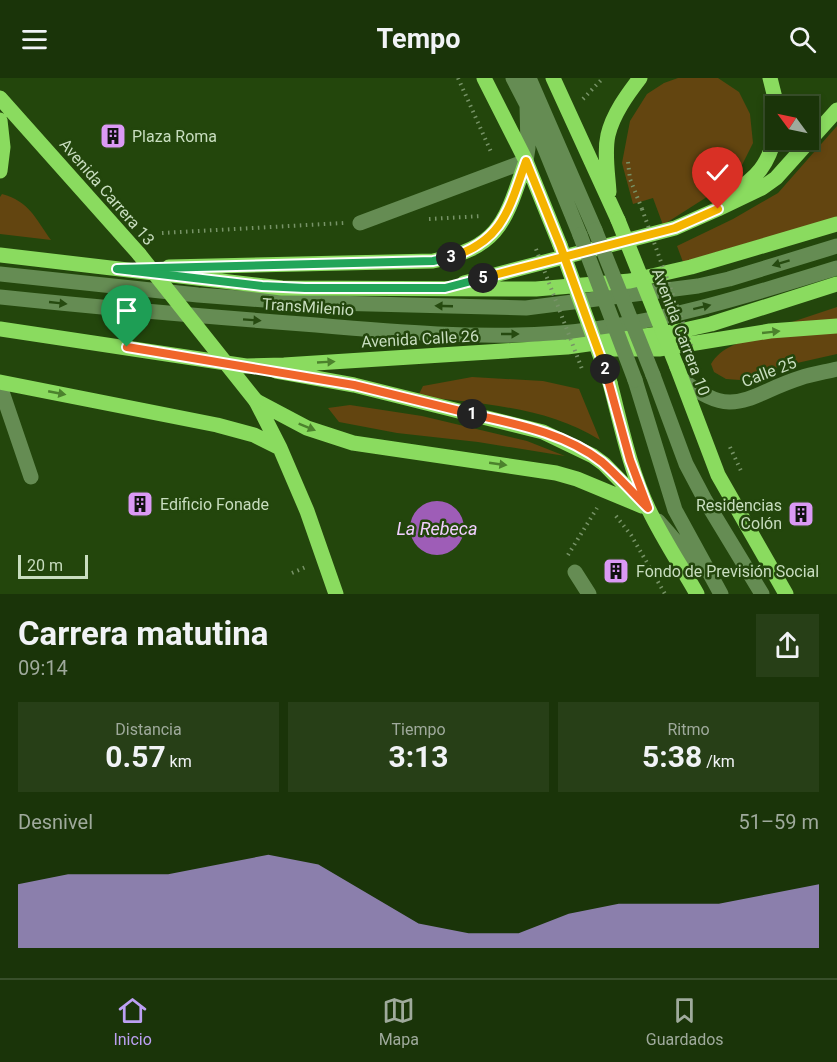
<!DOCTYPE html>
<html lang="es">
<head>
<meta charset="utf-8">
<style>
  :root { --surface:#1a3409; --page:#273f17; --text:#f1f3f6; --muted:#9faa9c; --line:#384f2a; --accent:#bca0f2 }
  body { margin:0; font-family:Roboto,sans-serif; background:var(--page); color:var(--text); height:100vh; display:flex; flex-direction:column; font-size:22px; white-space:nowrap }
  * { box-sizing:border-box; margin:0 }
  p { font-size:20px; color:var(--muted) }
  .icon { flex:none; width:33px; height:33px; fill:none; stroke:currentColor; stroke-width:2; stroke-linecap:round; stroke-linejoin:round }
  .map { position:relative; height:516px; overflow:hidden }
  .details { display:flex; flex-direction:column; background:var(--surface); flex:1 }
  .details>* { flex:none }
  .needle { width:39px; rotate:303deg }
  .fabs { position:absolute; left:765px; top:18px; display:grid; gap:12px }
  .fabs a { display:grid; place-items:center; width:54px; height:54px; border-radius:0px; background:var(--surface); box-shadow:0 3px 9px #0003,0 0 0 2px var(--line); font-size:30px }
  .scale { position:absolute; left:18px; bottom:15px; width:70px; box-sizing:border-box; padding-left:6px; border:3px solid #c8ddbf; border-top:0; font-size:16px; line-height:21px; white-space:nowrap; color:#c8ddbf; -webkit-text-stroke:4px #23460c; paint-order:stroke }
  .pin { position:absolute; display:grid; place-items:center; width:51px; height:51px; color:#fff; margin:-62px -26px; border-radius:50% 50% 50% 0; rotate:-45deg; box-shadow:0 0 6px #0007 }
  .pin .icon { rotate:45deg }
  .km { position:absolute; width:30px; height:30px; margin:-15px; border-radius:50%; background:#222; color:#fff; font-size:16px; line-height:30px; text-align:center }
  .round { display:grid; place-items:center; flex:none; width:63px; height:63px; border-radius:0px; background:var(--page) }
  .head { display:flex; align-items:center; justify-content:space-between; height:102px; padding:0 18px }
  h1 { font-size:33px; font-weight:700; line-height:45px }
  .metrics { display:grid; grid-template-columns:repeat(3,1fr); gap:9px; height:102px; padding:6px 18px }
  .metrics div { display:grid; align-content:center; border-radius:0px; background:var(--page); text-align:center }
  .metrics b { font-size:30px; font-weight:700 }
  .metrics small { font-size:16px; font-weight:400 }
  .metrics p { font-size:16px }
  .chart { height:168px; padding:12px 18px }
  .chart p { display:flex; justify-content:space-between }
  .chart svg { width:100%; height:108px; margin-top:6px; fill:var(--accent); opacity:.7 }
  header { display:flex; justify-content:space-between; align-items:center; height:78px; padding:0 18px; background:var(--surface); font-size:27px; font-weight:700 }
  .tabs { display:flex; justify-content:space-around; align-items:center; height:84px; border-top:2px solid var(--line); background:var(--surface); font-size:16px; color:var(--muted) }
  .tabs a { display:grid; justify-items:center; gap:3px }
  .tabs .selected { color:var(--accent) }
  .map>svg:first-child { display:block }
</style>
</head>
<body>
<header><svg class="icon" aria-label="menu" viewBox="0 0 24 24"><path d="M4 6h16M4 12h16M4 18h16"/></svg>Tempo<svg class="icon" aria-label="search" viewBox="0 0 24 24"><circle cx="10" cy="10" r="6"/><path d="M15 15l6 6"/></svg></header>
<div class="map">
<svg width="837" height="516" viewBox="0 0 837 516">
  <rect width="100%" height="100%" fill="#23460c"/>
  <path fill="#634510" d="M678 0H718L739 14 750 36 753 65 735 101 663 147 653 120 633 126 622 85 630 43 647 16 664 5Z
    M837 48V139L683 184 677 168 733 141 778 115Z
    M2 116C30 124 35 140 51 162L0 156V119Z
    M837 229V242L789 245Z
    M837 254V276L766 292 740 302 726 301 714 294 711 286C730 252 802 257 837 254Z
    M472 299 543 303 579 311 600 362C546 328 480 326 418 318L423 308Z
    M350 327 422 338 527 363 565 378 478 364 397 355 339 344 328 330Z"/>
  <path fill="#9e5db7" d="M410 450a27 27 0 1 1 54 0a27 27 0 1 1-54 0Z"/>
  <g fill="none" stroke-linecap="round" stroke-linejoin="round">
    <path stroke="#779367" stroke-width="4" stroke-dasharray="1.5 4.5" stroke-linecap="butt" d="M458 0 492 76
      M583 21 603 0
      M628 84 630 101 642 131
      M429 141 482 138
      M162 155 344 145
      M730 369 742 395
      M616 438 631 457 665 516
      M568 477 597 430
      M292 495 308 488"/>
    <path stroke="#658c53" stroke-width="15" d="M513 0 527 27 580 157
      M529 0 595 152
      M360 145 526 83 528 70 527 27
      M0 196 198 217 291 224 526 230 698 208 729 201 837 168
      M0 219C105 230 210 239 316 247 396 254 479 261 560 255 654 247 747 218 837 190
      M653 297 686 386 705 422 762 516
      M635 302 675 432 721 516
      M683 302C734 344 749 316 800 300 812 296 825 294 837 291
      M0 308 31 399
      M658 443 697 488
      M575 494 589 516"/>
    <path stroke="#8adb5f" stroke-width="15" d="M484 0 526 83 560 167
      M553 0 618 142
      M770 0 777 28
      M0 20 139 176
      M0 42 3 69 0 93
      M609 114C608 96 604 75 608 57 613 36 627 17 640 0
      M731 116C758 99 768 87 776 56
      M0 177 282 210 536 211 630 203 691 189 837 146
      M169 189 433 183C501 169 505 143 526 83
      M464 205 675 150 718 131 762 110 776 100 837 32
      M0 251 246 288 284 287 567 269 680 253 711 246 837 206
      M612 271H659L770 253 837 248
      M677 289 718 397 786 516
      M276 293 354 307 543 354 593 378 604 386 648 431
      M0 304 217 347 254 357 280 370
      M610 305C621 347 630 392 649 432 663 461 681 488 697 516
      M256 323 307 350 353 365 556 395 577 401 642 428
      M256 323 280 370 307 433 336 516"/>
    <path stroke="#779367" stroke-width="4" stroke-dasharray="1.5 4.5" stroke-linecap="butt" d="M642 131 692 270
      M536 171 582 291"/>
    <path stroke="#658c53" stroke-width="15" d="M595 152 653 297
      M580 157 635 302"/>
    <path stroke="#8adb5f" stroke-width="15" d="M618 142 677 289
      M560 167 610 305
      M139 176 256 323"/>
  </g>
  <defs><path id="oneway-solid" d="M-6-.8H1V-3.2L6.5 0L1 3.2V.8H-6Z" transform="scale(1.5)"/></defs>
  <g fill="#264a10">
    <use href="#oneway-solid" transform="translate(781 185) rotate(163)"/>
    <use href="#oneway-solid" transform="translate(58 225) rotate(6)"/>
    <use href="#oneway-solid" transform="translate(444 228) rotate(-178)"/>
    <use href="#oneway-solid" transform="translate(702 229) rotate(-14)"/>
    <use href="#oneway-solid" transform="translate(252 242) rotate(4)"/>
    <use href="#oneway-solid" transform="translate(510 256)"/>
  </g>
  <g fill="#4c822d">
    <use href="#oneway-solid" transform="translate(771 254) rotate(-6)"/>
    <use href="#oneway-solid" transform="translate(326 284) rotate(-3)"/>
    <use href="#oneway-solid" transform="translate(57 315) rotate(11)"/>
    <use href="#oneway-solid" transform="translate(307 349) rotate(22)"/>
    <use href="#oneway-solid" transform="translate(498 386) rotate(8)"/>
  </g>
  <g fill="none" stroke-linecap="round" stroke-linejoin="round">
    <g stroke="#fff" stroke-width="12">
      <path id="split-1" d="M127 269 354 307 472 336"/>
    </g>
    <g stroke="#fff" stroke-width="12">
      <path id="split-2" d="M472 336C516 346 565 355 602 384 618 398 633 415 648 430L630 382 605 291"/>
    </g>
    <g stroke="#fff" stroke-width="12">
      <path id="split-3" d="M451 179C503 163 509 131 526 83L560 167 605 291"/>
    </g>
    <g stroke="#fff" stroke-width="12">
      <path id="split-4" d="M134 193 117 191 433 183 451 179"/>
    </g>
    <g stroke="#fff" stroke-width="12">
      <path id="split-5" d="M134 193 262 208 305 210H445L483 200"/>
    </g>
    <g stroke="#fff" stroke-width="12">
      <path id="split-6" d="M483 200 675 150 718 131"/>
    </g>
    <use href="#split-1" stroke="#f0652b" stroke-width="8"/>
    <use href="#split-2" stroke="#f0652b" stroke-width="8"/>
    <use href="#split-3" stroke="#f5b400" stroke-width="8"/>
    <use href="#split-4" stroke="#22a559" stroke-width="8"/>
    <use href="#split-5" stroke="#22a559" stroke-width="8"/>
    <use href="#split-6" stroke="#f5b400" stroke-width="8"/>
  </g>
  <defs>
    <g id="building-square" transform="scale(1.35)"><rect x="-9" y="-9" width="18" height="18" rx="4" fill="#db99f5" stroke="#23460c"/><path d="M-4-6H4V6H1V3H-1V6H-4ZM-2.5-4.3h1.7v1.8h-1.7ZM.8-4.3h1.7v1.8H.8ZM-2.5-1h1.7V.8h-1.7ZM.8-1h1.7V.8H.8Z" fill="#111"/></g>
  </defs>
  <g fill-rule="evenodd">
    <use href="#building-square" x="113" y="58"/>
    <use href="#building-square" x="140" y="426"/>
    <use href="#building-square" x="801" y="436"/>
    <use href="#building-square" x="616" y="493"/>
  </g>
  <g text-anchor="middle" dominant-baseline="central" stroke-width="5" stroke-linejoin="round" paint-order="stroke">
    <g font-size="16" fill="#c8ddbf" stroke="#23460c" text-anchor="start">
      <text x="132" y="58">Plaza Roma</text>
      <text x="160" y="426">Edificio Fonade</text>
      <text x="782" y="427" text-anchor="end">Residencias<tspan x="782" dy="18">Colón</tspan></text>
      <text x="636" y="493">Fondo de Previsión Social</text>
    </g>
    <g font-size="16" fill="#c8ddbf" stroke="#23460c">
      <text transform="translate(107 114) rotate(49)">Avenida Carrera 13</text>
      <text transform="translate(308 229) rotate(4)">TransMilenio</text>
      <text transform="translate(681 254) rotate(69)">Avenida Carrera 10</text>
      <text transform="translate(420 261) rotate(-3)">Avenida Calle 26</text>
      <text transform="translate(769 294) rotate(-21)">Calle 25</text>
    </g>
    <g font-size="18" font-style="italic" fill="#f1d0ff" stroke="#23460c">
      <text x="437" y="450">La Rebeca</text>
    </g>
  </g>
</svg>
<div class="fabs">
<a><svg class="needle" viewBox="-14 -14 28 28"><path d="M0-13l5 13h-10z" fill="#e53935"/><path d="M0 13l5-13h-10z" fill="#9faa9c"/></svg></a>
</div>
<div class="scale">20 m</div>
<div class="pin" style="left:127px;top:269px;background:#1e9e55"><svg class="icon" aria-label="arrive" viewBox="0 0 24 24"><path d="M6 21V4h12l-3 4 3 4H6"/></svg></div>
<div class="pin" style="left:718px;top:131px;background:#d93025"><svg class="icon" aria-label="check" viewBox="0 0 24 24"><path d="M5 12l5 5 9-10"/></svg></div>
<b class="km" style="left:472px;top:336px">1</b>
<b class="km" style="left:605px;top:291px">2</b>
<b class="km" style="left:451px;top:179px">3</b>
<b class="km" style="left:483px;top:200px">5</b>
</div>
<section class="details">
<div class="head"><div><h1>Carrera matutina</h1><p>09:14</p></div><a class="round"><svg class="icon" aria-label="share" viewBox="0 0 24 24"><path d="M12 15V3M7 8l5-5 5 5M5 13v7h14v-7"/></svg></a></div>
<div class="metrics">
<div><p>Distancia</p><b>0.57<small> km</small></b></div>
<div><p>Tiempo</p><b>3:13</b></div>
<div><p>Ritmo</p><b>5:38<small> /km</small></b></div>
</div>
<div class="chart"><p><span>Desnivel</span>51–59 m</p>
<svg viewBox="0 0 160 44" preserveAspectRatio="none"><path d="M0 44V18L10 14L20 14L30 14L40 10L50 6L60 10L70 22L80 34L90 38L100 38L110 30L120 26L130 26L140 26L150 22L160 18V44z"/></svg>
</div>
</section>
<nav class="tabs">
<a class="selected"><svg class="icon" aria-label="home" viewBox="0 0 24 24"><path d="M3 11l9-7 9 7M6 9v11h12V9"/></svg>Inicio</a>
<a><svg class="icon" aria-label="map" viewBox="0 0 24 24"><path d="M3 6l6-2 6 2 6-2v14l-6 2-6-2-6 2zM9 4v14M15 6v14"/></svg>Mapa</a>
<a><svg class="icon" aria-label="saved" viewBox="0 0 24 24"><path d="M7 4h10v16l-5-4-5 4z"/></svg>Guardados</a>
</nav>
</body>
</html>
